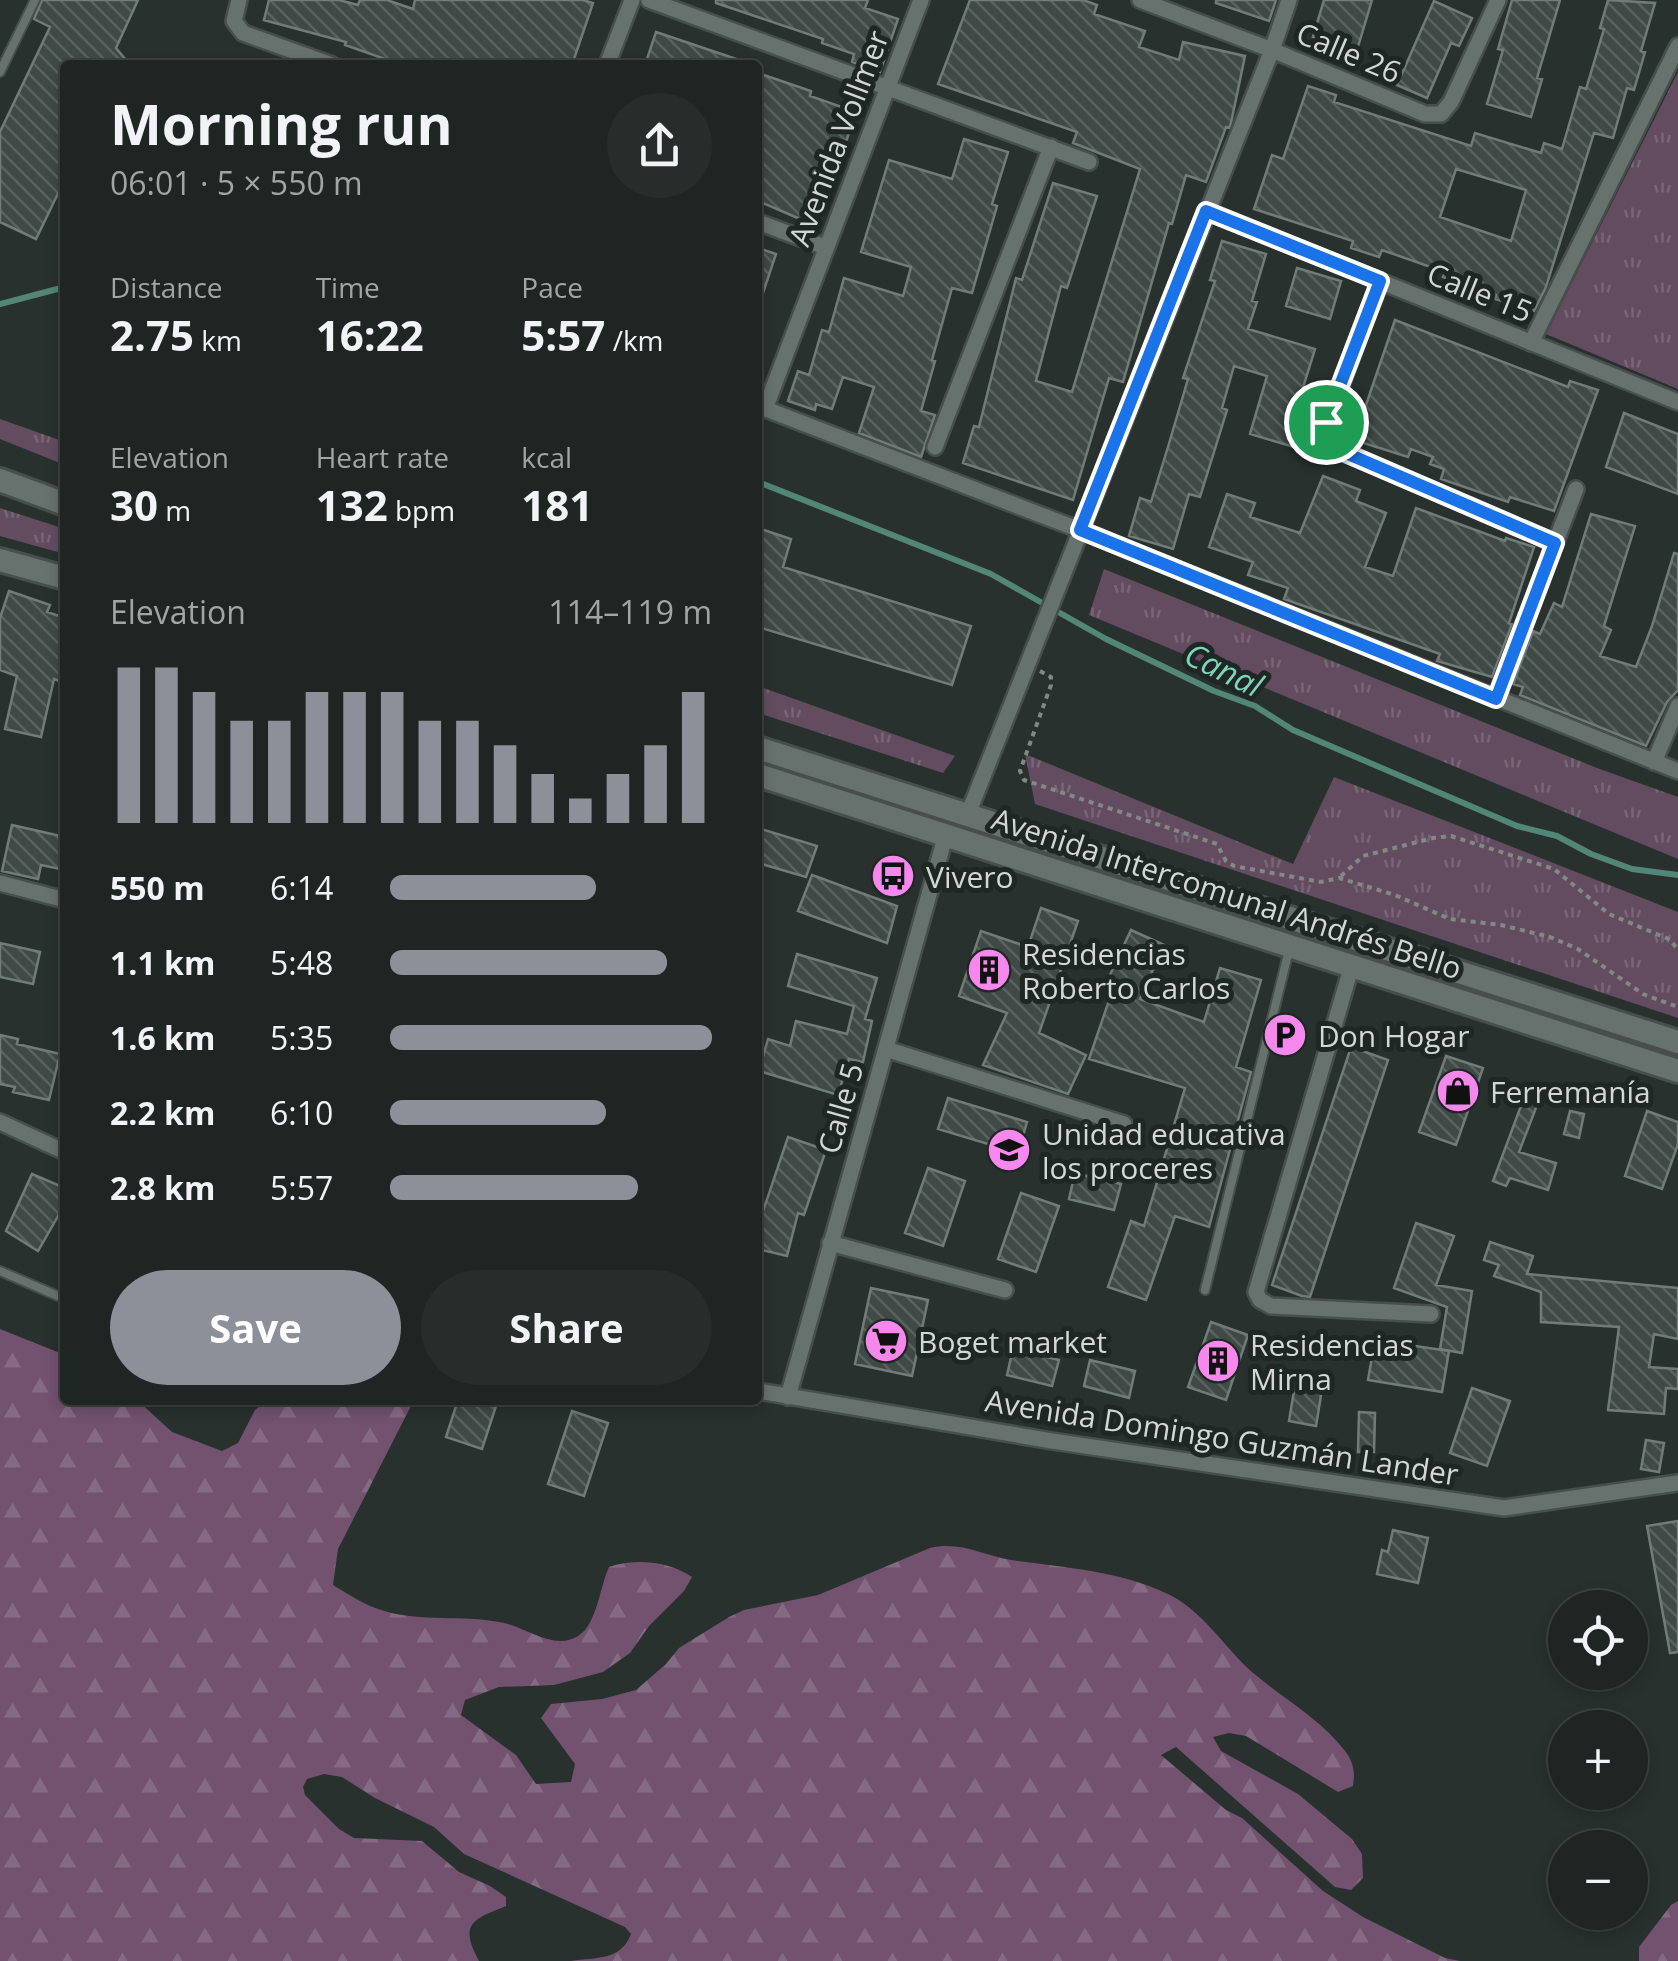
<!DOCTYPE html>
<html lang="en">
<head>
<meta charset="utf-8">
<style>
  :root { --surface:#1e2522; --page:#262d2a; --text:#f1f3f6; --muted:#a1a5a5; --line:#3c4240; --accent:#8c9099 }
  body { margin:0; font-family:"Open Sans",sans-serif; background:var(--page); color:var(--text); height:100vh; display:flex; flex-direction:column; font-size:38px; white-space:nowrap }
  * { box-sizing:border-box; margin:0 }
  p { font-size:32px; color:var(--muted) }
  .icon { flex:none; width:55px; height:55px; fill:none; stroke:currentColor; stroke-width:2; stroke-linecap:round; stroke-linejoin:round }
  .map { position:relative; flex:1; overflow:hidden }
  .side { position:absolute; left:60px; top:60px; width:702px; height:1345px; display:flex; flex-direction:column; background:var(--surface); border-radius:10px; box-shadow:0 5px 15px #0003,0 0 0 2px var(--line) }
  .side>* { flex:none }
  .fabs { position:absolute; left:1548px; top:1590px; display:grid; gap:20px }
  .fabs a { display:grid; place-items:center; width:100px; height:100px; border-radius:50%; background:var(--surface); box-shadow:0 5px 15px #0003,0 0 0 2px var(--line); font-size:50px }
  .pin { position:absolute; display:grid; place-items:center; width:85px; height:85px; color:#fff; margin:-42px; border:5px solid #fff; border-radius:50%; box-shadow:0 2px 10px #0007 }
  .round { display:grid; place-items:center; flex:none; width:105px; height:105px; border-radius:52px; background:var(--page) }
  .overview { display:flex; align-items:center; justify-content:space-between; height:170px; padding:0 50px }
  h1 { font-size:55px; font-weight:700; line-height:75px }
  .stats { display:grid; grid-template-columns:repeat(3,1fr); gap:15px; height:170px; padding:10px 50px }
  .stats div { display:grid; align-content:center }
  .stats b { font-size:42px; font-weight:700 }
  .stats small { font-size:28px; font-weight:400 }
  .stats p { font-size:28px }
  .chart { height:280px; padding:20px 50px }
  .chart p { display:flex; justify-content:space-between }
  .chart svg { width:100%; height:180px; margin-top:10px; stroke:var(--accent); stroke-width:6 }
  .primary-button { display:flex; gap:20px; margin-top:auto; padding:20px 50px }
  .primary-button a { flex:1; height:115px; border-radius:60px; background:var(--accent); color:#fff; font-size:40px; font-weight:700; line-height:115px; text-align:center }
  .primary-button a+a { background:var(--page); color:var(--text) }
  ul { padding:0 50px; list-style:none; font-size:32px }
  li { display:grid; grid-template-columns:160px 120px 1fr; align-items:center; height:75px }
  li i { height:25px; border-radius:12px; background:var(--accent) }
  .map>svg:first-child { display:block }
</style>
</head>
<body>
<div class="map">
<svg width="1678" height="1961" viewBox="0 0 1678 1961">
  <defs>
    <pattern id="grass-tufts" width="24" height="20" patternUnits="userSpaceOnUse" patternTransform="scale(2.5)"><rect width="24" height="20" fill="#634c60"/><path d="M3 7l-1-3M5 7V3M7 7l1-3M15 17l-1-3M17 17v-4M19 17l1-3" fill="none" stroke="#786576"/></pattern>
    <pattern id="forest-firs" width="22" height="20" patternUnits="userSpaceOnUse" patternTransform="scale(2.5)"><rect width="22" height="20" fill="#72526f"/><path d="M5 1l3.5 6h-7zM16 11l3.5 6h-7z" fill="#856a83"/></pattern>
    <pattern id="building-back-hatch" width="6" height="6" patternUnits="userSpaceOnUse" patternTransform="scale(2.5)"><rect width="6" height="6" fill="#3f4946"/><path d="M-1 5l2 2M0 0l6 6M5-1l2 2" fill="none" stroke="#5a6260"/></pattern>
  </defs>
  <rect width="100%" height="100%" fill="#28312e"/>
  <path fill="url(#grass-tufts)" d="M1678 72V389L1546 334Z
    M0 419 65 442V465L0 439Z
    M0 508 65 529V554L0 536Z
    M1104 569 1597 768 1678 797V859L1089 615Z
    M758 686 955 756 943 773 758 713Z
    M1025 754 1293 864 1334 777 1678 912V1018L1035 804Z"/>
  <path fill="url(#forest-firs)" d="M0 1329 65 1355V1400H137L172 1432 222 1451 238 1443 255 1410 268 1400H414L338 1549 333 1585C348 1594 364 1605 381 1610 421 1623 464 1614 504 1623 527 1628 555 1651 578 1636 597 1625 600 1586 609 1567 635 1558 669 1561 692 1577L684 1591 649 1626 630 1653 603 1672 554 1685 499 1687 465 1700 461 1715 516 1755 536 1784 571 1782 575 1764 541 1718 551 1704 602 1699 636 1690 666 1664 679 1648 729 1617 744 1610 818 1595 930 1548C961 1541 981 1555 1011 1560 1065 1568 1118 1570 1168 1594 1202 1610 1224 1647 1252 1672 1282 1698 1321 1719 1345 1751 1354 1763 1355 1772 1353 1786L1338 1792 1246 1736 1229 1733 1213 1737 1221 1751 1298 1794 1352 1839 1362 1854 1363 1878 1351 1890 1335 1887 1176 1747 1161 1755 1226 1810 1242 1818 1323 1891 1363 1917 1445 1958 1460 1961H571C596 1957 621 1961 631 1934L625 1927 464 1854 434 1827 375 1798 342 1777 324 1774 307 1779 303 1787 305 1795 339 1829 354 1838 422 1841 459 1872 490 1886 506 1897V1906C474 1919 458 1923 479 1961H0Z
    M1678 1901V1961H1639V1947L1671 1905Z"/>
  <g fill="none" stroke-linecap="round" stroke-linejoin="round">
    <path stroke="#528677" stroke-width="6" d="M0 304 65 287
      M758 482 991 574 1106 639 1214 691 1255 706 1293 730 1517 826 1557 836 1591 854 1632 869 1678 875"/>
  </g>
  <path fill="url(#building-back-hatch)" stroke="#717c78" stroke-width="2.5" fill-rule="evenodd" d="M42 0H138L116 48 130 65H65V179L36 239 0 222V132L50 27 34 19Z
    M269 0H339L358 5 360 0H387L413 9 415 0H583L593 3 572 65H402L345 45 346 42 264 20Z
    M716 0H868L865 8 898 19 880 72 852 62 854 54 822 43 823 39 716 3Z
    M970 0H1083L1097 5 1094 14 1145 31 1139 47 1179 60 1183 42 1245 56 1231 123 1229 128 1226 127 1206 182 1186 175 1172 224 1169 223 1123 382 1109 378 1073 500 963 463 974 426 979 427 1016 278 1022 280 1053 183 1097 196 1067 288 1061 286 1036 381 1072 392 1140 169 1073 143 1077 132 938 84Z
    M1216 0H1276L1269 21 1216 3Z
    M1324 0H1372L1357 50 1313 37Z
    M1512 0H1560L1537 78 1542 79 1531 117 1487 104 1503 50 1498 49Z
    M1608 0 1655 3 1641 51 1645 52 1634 90 1627 88 1613 138 1594 133 1546 287 1534 311 1495 299 1496 295 1443 277 1445 272 1382 250 1379 257 1351 248 1353 241 1254 209 1272 155 1283 159 1308 86 1336 95 1334 102 1471 146 1475 133 1541 153 1544 143 1562 149 1580 87 1586 89 1604 29 1600 28ZM1456 169 1526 190 1511 241 1440 217Z
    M1434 1 1472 18 1459 46 1451 43 1427 98 1397 85Z
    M656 32 745 62V65H645Z
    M758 73 811 91 810 96 856 112 838 166 827 162 807 222 758 201Z
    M964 139 1008 152 992 204 997 206 972 293 952 288 932 360 935 361 921 411 935 415 921 457 859 433 874 387 843 377 832 409 816 404 815 410 788 401 798 371 809 375 822 330 829 332 844 278 903 296 911 267 861 252 889 160 952 179Z
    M1222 241 1266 254 1252 301 1257 302 1248 329 1315 349 1297 407 1304 409 1294 447 1250 434 1267 376 1234 366 1222 408 1227 410 1200 497 1189 494 1173 549 1129 536 1140 498 1151 502 1168 447 1188 379 1183 378 1215 281 1210 280Z
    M758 248 776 254 760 302H758Z
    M1297 268 1341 281 1330 319 1286 306Z
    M1395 320 1568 387 1570 381 1598 390 1554 511 1510 497 1508 502 1441 479 1444 469 1430 464 1433 457 1411 449 1408 457 1354 440Z
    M1624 413 1678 434V494L1606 467Z
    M1323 476 1360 490 1356 501 1386 513 1365 567 1393 576 1416 508 1505 541 1506 538 1534 547 1509 623 1512 624 1492 677 1437 661 1440 654 1284 599 1288 588 1248 575 1253 562 1209 547 1227 494 1255 503 1250 517 1300 533Z
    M1591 514 1635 526 1604 626 1611 630 1600 656 1636 667 1652 626 1674 553 1678 554V690L1667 702 1646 746 1520 695 1523 687 1513 684 1533 631 1540 634 1554 603 1562 607Z
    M758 528 791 539 783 567 971 626 952 685 758 627Z
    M9 591 50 605 47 612 65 618V683L54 679 41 737 5 729 17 676 0 670V618Z
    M12 825 65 837V870L41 865 38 879 2 871Z
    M758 828 817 846 806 877 758 863Z
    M812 875 897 906 887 943 798 911Z
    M1041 908 1078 921 1039 1033 1086 1055 1068 1094 983 1065 1007 1013 959 996 981 931 1028 947Z
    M1131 930 1164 945 1140 999 1204 1022 1220 968 1261 980 1236 1067 1251 1072 1209 1227 1175 1216 1146 1300 1108 1287 1131 1221 1144 1226 1185 1088 1089 1059 1116 980 1109 977Z
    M0 943 40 952 33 984 0 977Z
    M797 954 877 978 865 1019 872 1021 863 1062 849 1059 838 1095 759 1071 768 1039 790 1046 796 1021 847 1034 854 1006 788 986Z
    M0 1035 18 1039 17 1044 60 1054 49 1100 13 1092 15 1087 0 1084Z
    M1351 1047 1388 1060 1310 1297 1302 1296 1272 1285Z
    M1446 1056 1483 1068 1456 1145 1419 1132Z
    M1525 1095 1539 1100 1519 1152 1556 1163 1548 1190 1510 1178 1506 1186 1493 1181Z
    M948 1098 1027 1122 1018 1153 938 1129Z
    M1570 1111 1584 1114 1579 1138 1564 1134Z
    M1647 1111 1678 1122V1144L1662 1189 1625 1176Z
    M788 1137 826 1150 804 1215 798 1213 787 1256 758 1249V1216L761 1217Z
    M928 1168 965 1181 943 1246 905 1233Z
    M1075 1173 1121 1184 1114 1210 1069 1199Z
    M32 1174 65 1188V1204L38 1251 6 1231Z
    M1021 1193 1059 1206 1036 1272 998 1259Z
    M1416 1223 1454 1236 1436 1285 1472 1291 1462 1353 1440 1349 1447 1307 1394 1288Z
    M1490 1242 1533 1256 1527 1274 1678 1288V1339L1654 1334 1649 1367 1678 1369V1389L1666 1388 1664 1414 1608 1410 1619 1327 1541 1322V1292L1494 1276 1499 1265 1484 1260Z
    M871 1288 928 1300 912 1376 855 1364Z
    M1211 1322 1248 1335 1226 1400 1188 1387Z
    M1375 1340 1449 1351 1442 1392 1368 1380Z
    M1013 1349 1059 1360 1052 1386 1007 1375Z
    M1090 1360 1135 1371 1129 1398 1084 1386Z
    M1297 1373 1324 1377 1316 1426 1289 1421Z
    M1472 1388 1510 1401 1487 1466 1450 1453Z
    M458 1400H498L482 1449 446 1437Z
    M572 1411 608 1423 584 1496 548 1484Z
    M1359 1412 1375 1413 1374 1452H1358Z
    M1646 1440 1664 1443 1659 1472 1641 1469Z
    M1678 1521V1652L1670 1653 1647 1526Z
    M1393 1530 1428 1538 1418 1583 1377 1574 1382 1550 1388 1552Z"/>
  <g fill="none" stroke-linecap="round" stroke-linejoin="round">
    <g stroke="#474e4c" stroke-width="12">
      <path id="service" d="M0 72 35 0
        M0 1271 65 1299
        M1205 1290 1289 950"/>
    </g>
    <g stroke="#474e4c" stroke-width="20">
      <path id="minor" d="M239 0 234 21 243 33 332 65
        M649 0 1089 162
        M1140 0 1272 50 1425 114H1441L1451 102 1498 0
        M607 65 632 0
        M1207 211 1678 402
        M758 222 825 247
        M1380 281 1327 422 1325 437 1334 448 1555 543
        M1531 343 1678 46
        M758 406 1080 530 1678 771
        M765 409 921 0
        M935 447 1051 147
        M1495 699 1576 489
        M1654 762 1678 706
        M968 814 1272 50 1289 0
        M0 883 65 900
        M1352 965 1256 1292 1260 1300 1271 1306 1431 1314
        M886 1049 1124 1124
        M0 1122 65 1152
        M830 1243 1005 1290
        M758 1391 1052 1441 1504 1508 1678 1483
        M788 1397 946 834"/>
    </g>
    <g stroke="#474e4c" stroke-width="28">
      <path id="secondary" d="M0 480 65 504
        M0 560 65 578
        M758 748 1678 1042
        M758 775 1678 1071"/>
    </g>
    <path stroke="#818885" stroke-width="4" stroke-dasharray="5 5" stroke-linecap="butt" d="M1040 671 1051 677V685L1020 771 1024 780 1217 844 1226 861 1234 866 1321 882 1339 878 1395 895 1450 919 1501 925 1550 937 1578 949 1643 994 1678 1007
      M1341 876 1363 856 1433 838 1451 836 1554 869 1609 914 1671 940 1678 951"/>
    <use href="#service" stroke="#67716e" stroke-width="8"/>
    <use href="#minor" stroke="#67716e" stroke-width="15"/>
    <use href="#secondary" stroke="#67716e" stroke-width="22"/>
  </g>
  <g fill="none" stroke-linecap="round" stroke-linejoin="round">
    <g stroke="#fff" stroke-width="20">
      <path id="route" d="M1206 211 1380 281 1326 422 1325 437 1334 448 1555 543 1496 699 1080 530Z"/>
    </g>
    <use href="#route" stroke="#1a73e8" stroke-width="12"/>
  </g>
  <defs>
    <g id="bus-disc" transform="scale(2.25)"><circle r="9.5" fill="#f688ed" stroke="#1e2724"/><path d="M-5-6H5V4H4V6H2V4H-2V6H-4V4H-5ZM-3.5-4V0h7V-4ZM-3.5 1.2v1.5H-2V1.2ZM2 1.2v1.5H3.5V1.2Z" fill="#111"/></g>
    <g id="building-disc" transform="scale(2.25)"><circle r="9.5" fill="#f688ed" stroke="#1e2724"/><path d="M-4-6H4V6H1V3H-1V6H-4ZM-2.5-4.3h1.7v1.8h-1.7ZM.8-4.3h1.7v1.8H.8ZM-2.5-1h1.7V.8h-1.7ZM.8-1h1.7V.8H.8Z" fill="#111"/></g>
    <g id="parking-disc" transform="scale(2.25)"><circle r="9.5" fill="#f688ed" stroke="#1e2724"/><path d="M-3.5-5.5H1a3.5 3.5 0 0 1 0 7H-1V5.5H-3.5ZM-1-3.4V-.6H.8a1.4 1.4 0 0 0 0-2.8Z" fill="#111"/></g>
    <g id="shop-disc" transform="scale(2.25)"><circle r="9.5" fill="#f688ed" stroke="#1e2724"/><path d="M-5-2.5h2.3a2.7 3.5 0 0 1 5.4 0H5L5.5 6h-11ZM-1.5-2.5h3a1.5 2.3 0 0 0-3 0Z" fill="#111"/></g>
    <g id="school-disc" transform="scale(2.25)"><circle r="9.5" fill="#f688ed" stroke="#1e2724"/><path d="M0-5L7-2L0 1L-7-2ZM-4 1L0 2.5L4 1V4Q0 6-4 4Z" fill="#111"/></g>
    <g id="supermarket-disc" transform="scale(2.25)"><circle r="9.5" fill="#f688ed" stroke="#1e2724"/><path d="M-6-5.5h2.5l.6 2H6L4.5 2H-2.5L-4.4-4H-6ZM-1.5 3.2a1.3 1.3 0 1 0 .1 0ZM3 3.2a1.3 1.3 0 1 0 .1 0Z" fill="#111"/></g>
  </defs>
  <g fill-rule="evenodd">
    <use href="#bus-disc" x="893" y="876"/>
    <use href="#building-disc" x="989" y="970"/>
    <use href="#parking-disc" x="1285" y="1035"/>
    <use href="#shop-disc" x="1458" y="1091"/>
    <use href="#school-disc" x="1009" y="1150"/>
    <use href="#supermarket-disc" x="886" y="1341"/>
    <use href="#building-disc" x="1218" y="1361"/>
  </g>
  <g text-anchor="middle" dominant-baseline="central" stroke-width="10" stroke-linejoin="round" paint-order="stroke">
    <g font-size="30" fill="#d3d8d6" stroke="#1e2724">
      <text transform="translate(1349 52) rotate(23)">Calle 26</text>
      <text transform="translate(838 138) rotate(-69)">Avenida Vollmer</text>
      <text transform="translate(1480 292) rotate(22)">Calle 15</text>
      <text transform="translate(1227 893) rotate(18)">Avenida Intercomunal Andrés Bello</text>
      <text transform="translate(840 1108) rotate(-74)">Calle 5</text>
      <text transform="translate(1222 1437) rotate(9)">Avenida Domingo Guzmán Lander</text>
    </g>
    <g font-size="30" fill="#d3d8d6" stroke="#1e2724" text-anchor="start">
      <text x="926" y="876">Vivero</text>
      <text x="1022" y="953">Residencias<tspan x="1022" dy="34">Roberto Carlos</tspan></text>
      <text x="1318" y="1035">Don Hogar</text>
      <text x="1490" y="1091">Ferremanía</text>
      <text x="1042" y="1133">Unidad educativa<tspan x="1042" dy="34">los proceres</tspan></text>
      <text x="918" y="1341">Boget market</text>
      <text x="1250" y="1344">Residencias<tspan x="1250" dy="34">Mirna</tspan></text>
    </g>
    <g font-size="32" font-style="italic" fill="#7fd4bc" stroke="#1e2724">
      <text transform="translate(1224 669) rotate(26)">Canal</text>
    </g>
  </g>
</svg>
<div class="fabs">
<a><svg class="icon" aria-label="locate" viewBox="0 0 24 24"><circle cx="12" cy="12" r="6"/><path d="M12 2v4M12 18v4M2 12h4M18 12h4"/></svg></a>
<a>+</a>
<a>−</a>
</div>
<div class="pin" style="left:1326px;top:422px;background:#1e9e55"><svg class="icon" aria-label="arrive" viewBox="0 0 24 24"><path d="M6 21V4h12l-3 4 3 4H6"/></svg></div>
<section class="side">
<div class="overview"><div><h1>Morning run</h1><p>06:01 · 5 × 550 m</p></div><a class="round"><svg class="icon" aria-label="share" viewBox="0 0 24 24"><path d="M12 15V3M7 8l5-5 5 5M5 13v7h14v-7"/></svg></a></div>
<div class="stats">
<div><p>Distance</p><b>2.75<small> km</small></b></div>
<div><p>Time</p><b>16:22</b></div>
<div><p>Pace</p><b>5:57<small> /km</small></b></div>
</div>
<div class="stats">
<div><p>Elevation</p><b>30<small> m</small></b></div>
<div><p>Heart rate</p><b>132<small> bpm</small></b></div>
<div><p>kcal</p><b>181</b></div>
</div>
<div class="chart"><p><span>Elevation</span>114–119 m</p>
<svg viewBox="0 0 160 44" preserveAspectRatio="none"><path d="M5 44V6M15 44V6M25 44V12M35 44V19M45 44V19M55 44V12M65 44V12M75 44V12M85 44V19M95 44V19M105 44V25M115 44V32M125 44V38M135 44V32M145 44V25M155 44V12"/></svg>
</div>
<ul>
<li><b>550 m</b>6:14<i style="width:64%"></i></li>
<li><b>1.1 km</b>5:48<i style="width:86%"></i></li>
<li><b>1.6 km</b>5:35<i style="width:100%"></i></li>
<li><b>2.2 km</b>6:10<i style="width:67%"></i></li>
<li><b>2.8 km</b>5:57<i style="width:77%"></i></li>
</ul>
<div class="primary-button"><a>Save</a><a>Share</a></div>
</section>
</div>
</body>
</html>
